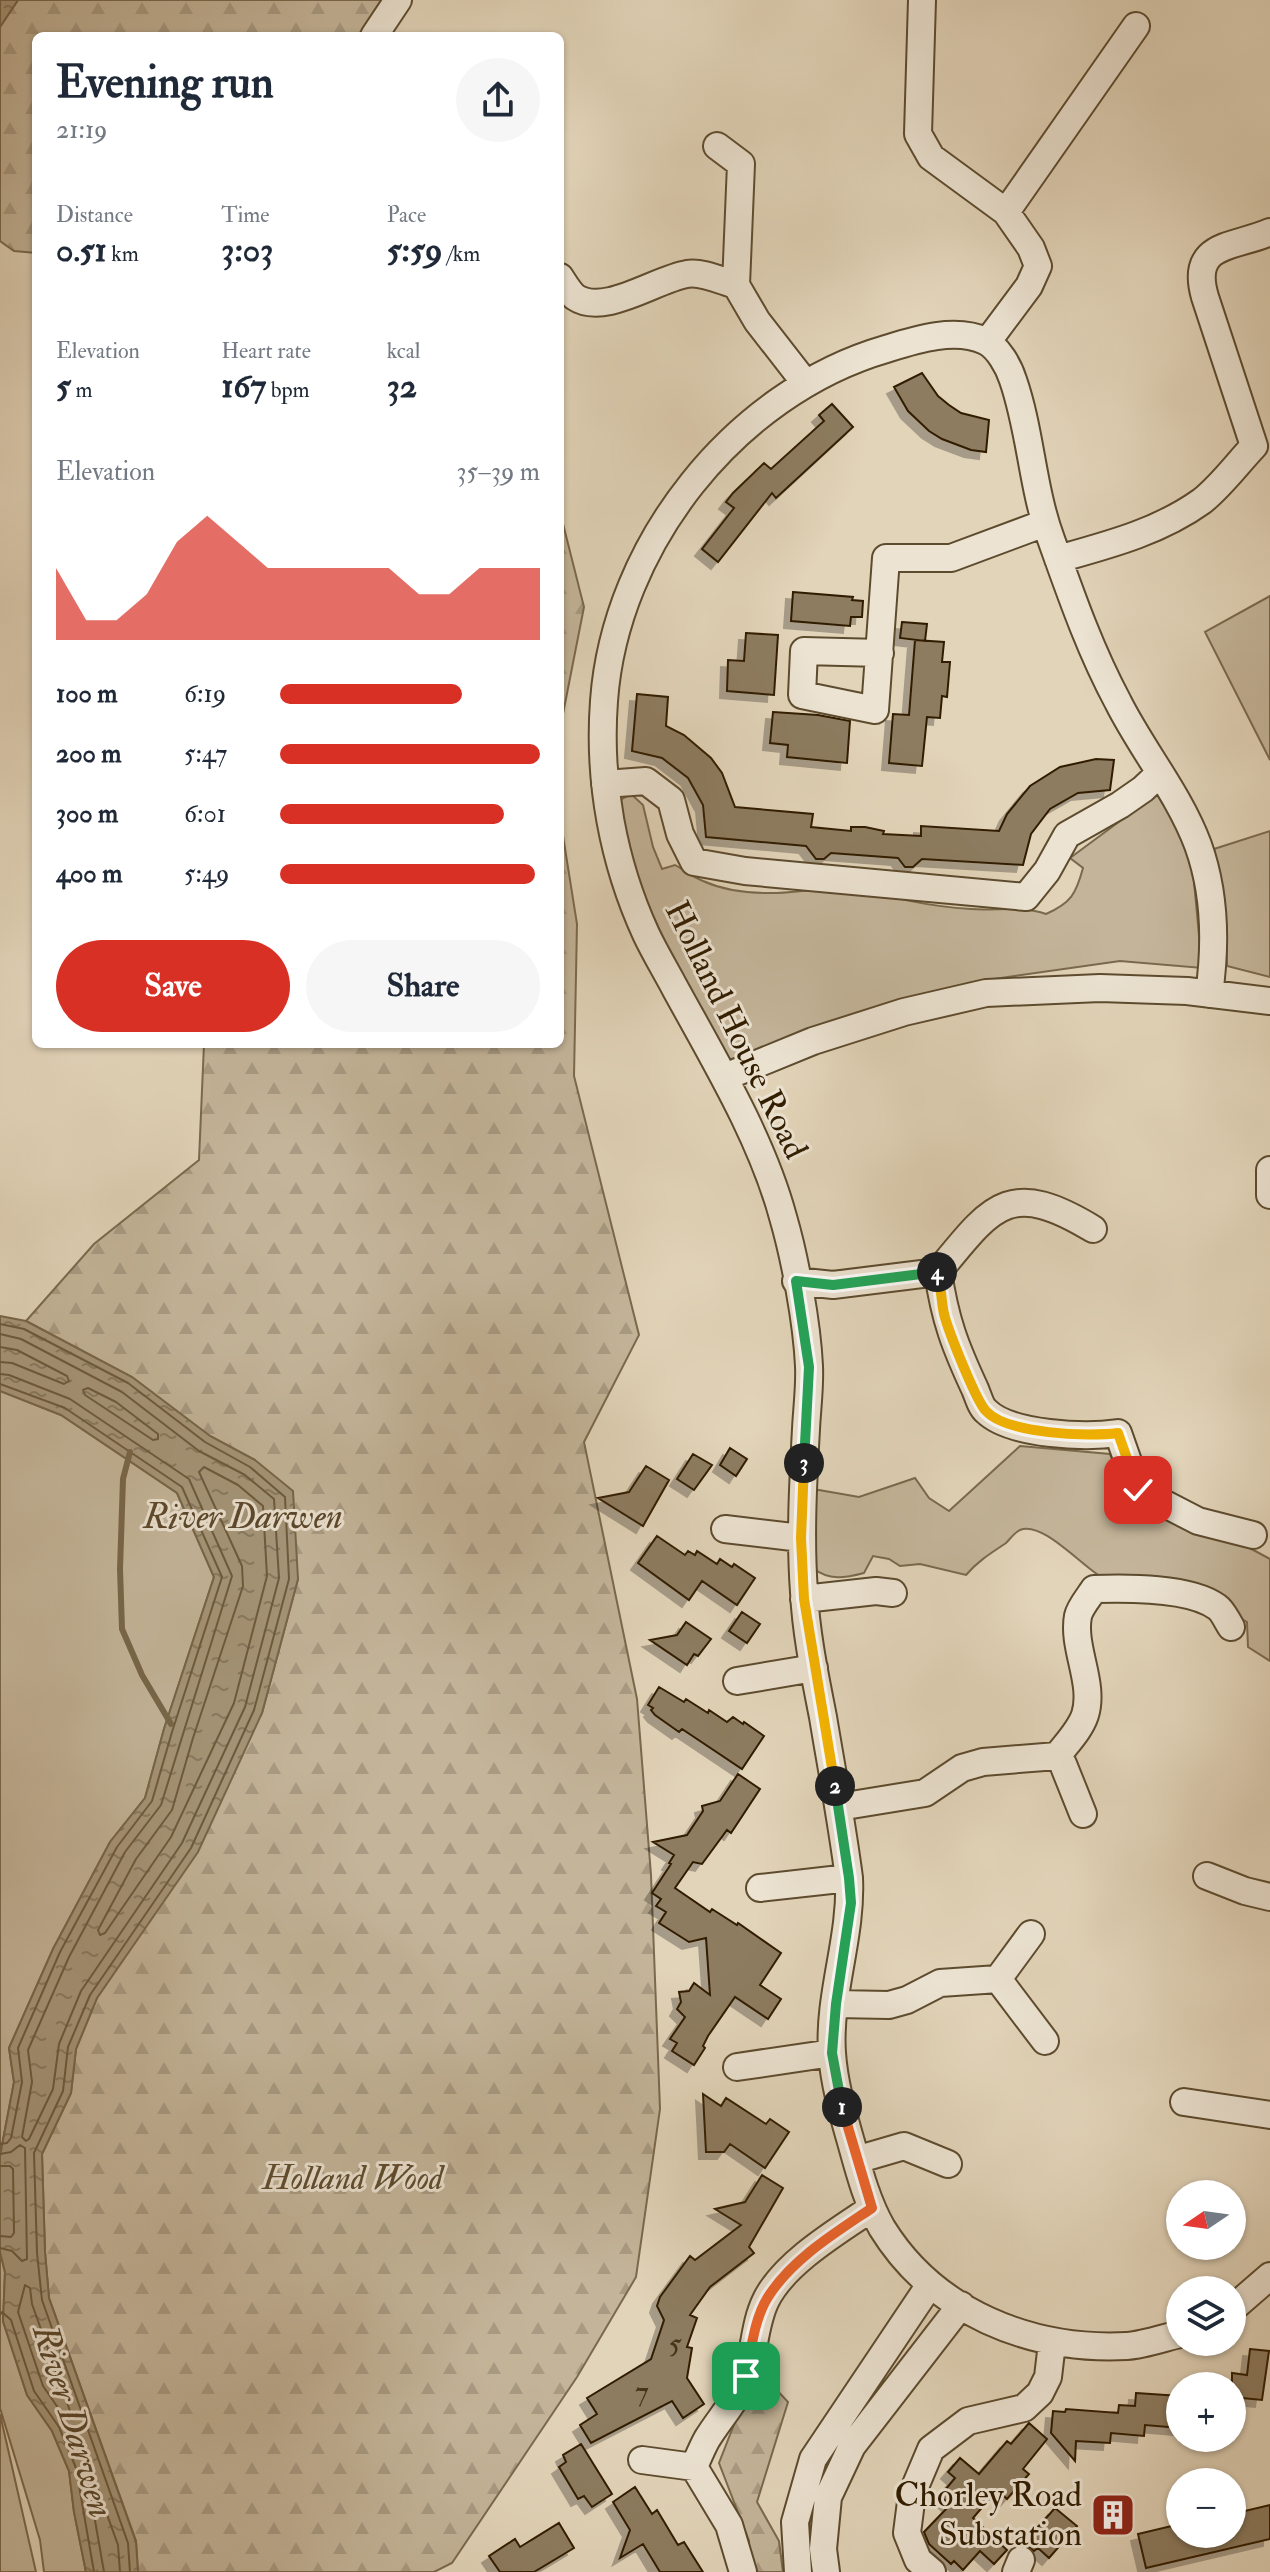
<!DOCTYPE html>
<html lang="en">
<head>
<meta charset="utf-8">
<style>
  :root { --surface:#fff; --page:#f6f6f7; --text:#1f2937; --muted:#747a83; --accent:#d93025 }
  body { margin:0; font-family:"IM FELL Double Pica",serif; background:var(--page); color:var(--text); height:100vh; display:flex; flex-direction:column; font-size:30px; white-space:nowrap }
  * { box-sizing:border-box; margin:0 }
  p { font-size:26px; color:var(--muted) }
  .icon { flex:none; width:44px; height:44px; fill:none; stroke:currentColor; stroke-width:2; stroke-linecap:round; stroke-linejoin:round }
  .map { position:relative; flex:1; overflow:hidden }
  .panel { position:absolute; left:32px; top:32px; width:532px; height:1016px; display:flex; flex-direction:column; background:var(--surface); border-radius:12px; box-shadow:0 2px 6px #0004 }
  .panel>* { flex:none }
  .needle { width:52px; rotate:257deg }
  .fabs { position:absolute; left:1166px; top:2180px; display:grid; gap:16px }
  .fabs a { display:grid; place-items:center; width:80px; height:80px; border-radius:50%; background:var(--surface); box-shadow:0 2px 6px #0004; font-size:40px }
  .pin { position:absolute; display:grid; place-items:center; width:68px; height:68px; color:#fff; margin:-34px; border-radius:16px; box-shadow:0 4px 12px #0006 }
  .km { position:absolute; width:40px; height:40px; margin:-20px; border-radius:50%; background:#222; color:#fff; font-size:22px; line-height:40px; text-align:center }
  .round { display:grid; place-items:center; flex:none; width:84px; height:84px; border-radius:42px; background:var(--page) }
  .summary { display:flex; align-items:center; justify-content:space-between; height:136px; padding:0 24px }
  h1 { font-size:44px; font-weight:800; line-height:60px }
  .stats { display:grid; grid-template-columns:repeat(3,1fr); gap:12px; height:136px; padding:8px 24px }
  .stats div { display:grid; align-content:center }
  .stats b { font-size:34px; font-weight:800 }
  .stats small { font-size:22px; font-weight:400 }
  .stats p { font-size:22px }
  .chart { height:224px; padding:16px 24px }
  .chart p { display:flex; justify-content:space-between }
  .chart svg { width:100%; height:144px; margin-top:8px; fill:var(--accent); opacity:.7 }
  .primary-button { display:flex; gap:16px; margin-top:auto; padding:16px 24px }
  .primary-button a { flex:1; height:92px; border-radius:48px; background:var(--accent); color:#fff; font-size:32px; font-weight:800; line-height:92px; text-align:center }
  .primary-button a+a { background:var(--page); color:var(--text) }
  ul { padding:0 24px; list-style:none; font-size:26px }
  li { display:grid; grid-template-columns:128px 96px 1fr; align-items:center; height:60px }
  li i { height:20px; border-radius:10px; background:var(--accent) }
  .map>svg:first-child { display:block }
</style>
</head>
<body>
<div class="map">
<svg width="1270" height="2572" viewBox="0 0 1270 2572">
  <defs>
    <pattern id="forest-firs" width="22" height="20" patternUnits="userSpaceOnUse" patternTransform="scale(2)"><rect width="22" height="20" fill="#c4b59a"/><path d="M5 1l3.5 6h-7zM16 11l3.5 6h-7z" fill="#a99b83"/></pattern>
    <pattern id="water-ripples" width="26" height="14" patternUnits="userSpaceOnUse" patternTransform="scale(2)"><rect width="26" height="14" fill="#a6967a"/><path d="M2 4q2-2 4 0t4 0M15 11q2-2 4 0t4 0" fill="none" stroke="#887a62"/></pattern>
    <filter id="shadow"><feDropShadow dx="-7" dy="7" stdDeviation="0" flood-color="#0004"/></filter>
  </defs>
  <rect width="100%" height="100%" fill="#e2d4b9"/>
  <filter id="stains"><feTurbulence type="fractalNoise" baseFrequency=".0025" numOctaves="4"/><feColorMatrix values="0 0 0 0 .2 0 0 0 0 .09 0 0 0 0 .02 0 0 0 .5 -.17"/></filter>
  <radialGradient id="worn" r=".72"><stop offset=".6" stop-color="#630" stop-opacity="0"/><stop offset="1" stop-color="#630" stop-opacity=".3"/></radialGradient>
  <path fill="#c4b59a" stroke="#7a694d" stroke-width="2" d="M1270 596V760L1205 632Z
    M1162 790 1192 860 1202 968 1120 961 987 980 806 1037 753 1057 731 1060 713 1044 652 914 625 849 616 802 631 794 643 805 653 847 662 869 675 865C684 870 693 877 703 881 750 902 810 891 860 883 885 900 940 907 971 909 996 911 1022 905 1046 914 1071 903 1076 894 1083 868L1070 858Z
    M1270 831V977L1227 966 1225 909 1214 849Z
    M0 1391 61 1415 177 1493 214 1577 164 1729 145 1798 110 1842 53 1949 9 2048 14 2082 0 2156Z
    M1020 1446 1110 1454 1121 1481 1135 1503 1187 1529 1233 1539 1270 1559V1661L1248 1647 1247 1622 1233 1614 1106 1580C1085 1570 1043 1520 1020 1530 1015 1532 1010 1539 1006 1543 991 1553 978 1561 966 1575L920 1564 900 1566 889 1559 873 1556 864 1573C845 1578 829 1581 813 1568V1489L859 1497 915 1478 929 1498 949 1511Z
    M0 2252 5 2272 3 2321 27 2395 52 2431 69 2471 74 2512 86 2572H44L40 2540 0 2408Z
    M0 2414 36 2572H0Z"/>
  <path fill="url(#forest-firs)" stroke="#7a694d" stroke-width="2" d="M18 0H384L363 35 357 36H36V253L14 251 0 241V27Z
    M560 512 584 607 560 729Z
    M560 791 563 836 577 924 574 1076 639 1335 584 1442 637 1699 651 1875 660 2109 636 2277 577 2377 452 2563 434 2572H138L136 2541 49 2298 45 2252 42 2154 71 2093 76 2049 97 1998 135 1942 262 1713 298 1579 255 1460 210 1436 132 1377 26 1321 94 1244 199 1160 204 1044H560Z
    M751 2381 776 2389 788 2402 757 2502 779 2541 783 2572H750L749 2541 719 2463Z"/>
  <path fill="url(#water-ripples)" stroke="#776649" stroke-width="2" d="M0 0H18L0 27Z
    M0 1316 26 1321 132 1377 210 1436 255 1460 293 1491 298 1579 262 1713 198 1852 97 1998 76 2049 71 2093 42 2154 45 2252 49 2298 136 2542 138 2572H86L74 2512 69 2471 52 2431 27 2395 3 2321 5 2272 0 2252V2156L14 2082 9 2048 53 1949 110 1842 145 1798 164 1729 214 1577 177 1493 61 1415 0 1391Z"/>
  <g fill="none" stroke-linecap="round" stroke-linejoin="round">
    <path stroke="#6c5a3d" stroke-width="2" d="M0 1324 24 1329 128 1383 205 1442 250 1467 285 1497 289 1579 254 1710 191 1848 90 1995 68 2047 63 2091 34 2153 37 2253 42 2300 128 2543 130 2572
      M0 1334 21 1339 122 1392 199 1451 245 1475 274 1499 279 1578 245 1707 182 1843 81 1991 59 2044 53 2089 29 2139 26 2141 22 2137 32 2082 28 2050 69 1957 125 1852 161 1805 232 1576 189 1479 70 1399 9 1375 0 1374
      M0 1347 17 1350 67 1376 69 1381 64 1384 12 1363 0 1362
      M0 1384 65 1408 182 1487 222 1577 172 1732 152 1801 117 1847 60 1952 18 2048 22 2082 11 2138 7 2143 0 2144
      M88 1388 116 1402 158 1434V1439L153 1440 85 1395 83 1390Z
      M204 1467 238 1485 263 1506 267 1576 234 1703 171 1837 105 1933 100 1935 98 1930 136 1859 172 1810 193 1738 243 1586 242 1566 199 1472Z
      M0 2154 11 2152 20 2145 25 2148 27 2259 22 2261 12 2251 0 2248
      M0 2166H10L13 2169 14 2233 11 2237 0 2236
      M25 2285 30 2288 32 2304 70 2411 67 2417 63 2415 43 2386 18 2312Z
      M0 2315 2 2312 11 2320 34 2391 59 2427 76 2468 94 2572
      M104 2572 89 2486 92 2482 96 2484 118 2545 120 2572"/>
    <path stroke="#776649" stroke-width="6" d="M130 1452 123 1479 120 1569 122 1629 142 1675 171 1724"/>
  </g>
  <path fill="#8d7c60" stroke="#311d00" stroke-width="2" filter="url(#shadow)" d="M922 373 938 396 949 405 961 413 989 420 986 452 971 450 942 439 929 431 908 411 894 387Z
    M832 404 853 427 776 498 772 493 718 562 702 549 734 508 726 502 733 493 764 463 771 469 824 421 819 415Z
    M793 592 853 597 852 600 863 601 862 617H851L850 626 791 621Z
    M902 622 927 624 925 641 900 638Z
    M746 633 778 635 774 695 727 691 728 660 744 661Z
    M915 640 944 642 942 662H950L947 697 942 696 940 718 927 717 922 766 889 763 893 714 909 715Z
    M637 694 668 697 666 726 684 735 711 758 722 773 735 807 813 814 811 827 851 831V827H865L884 831 883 834 921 836V826L999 831 1007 814 1030 786 1060 767 1096 759 1114 760 1110 790 1078 793 1050 809 1031 834 1023 865 922 859 913 867H905L898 858 831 853 824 859H816L806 846 706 837 703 805 688 778 662 758 632 751Z
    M773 712 818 715 850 721 847 763 787 757 788 745 770 743Z
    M730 1448 747 1459 736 1476 720 1465Z
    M693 1454 712 1465 694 1490 677 1479Z
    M646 1466 669 1480 643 1526 598 1498 629 1492Z
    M657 1536 685 1555 688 1551 695 1555 697 1551 717 1564 720 1559 732 1567 734 1564 755 1578 737 1605 702 1581 689 1600 638 1563Z
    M742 1612 760 1624 747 1643 729 1631Z
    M686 1622 711 1639 698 1656 694 1654 687 1665 650 1640 677 1635Z
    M659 1687 684 1702 686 1699 708 1713 709 1710 727 1722 733 1717 743 1724 744 1722 764 1736 742 1769 682 1729 679 1732 655 1715 651 1710 653 1708 648 1705Z
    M738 1774 760 1789 731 1833 727 1830 702 1864 693 1862 675 1888 710 1912 712 1909 737 1925 738 1923 781 1953 760 1985 781 1999 768 2019 735 1997 708 2036 703 2046 705 2048 694 2065 672 2051 677 2043 670 2039 685 2017 677 2009 681 2002 679 1992 689 1991 694 1983 710 1995 706 1938 689 1942 659 1923 666 1912 656 1906 661 1899 652 1893 671 1864 669 1863 674 1855 653 1842 687 1835 703 1811 702 1806 720 1801Z
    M703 2094 721 2106 726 2098 766 2124 770 2119 789 2132 765 2168 730 2144 724 2152H706Z
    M762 2175 783 2188 749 2247 754 2253 710 2287 690 2315 697 2318 687 2347 692 2348 687 2378 704 2404 683 2418 672 2401 591 2443 580 2425 597 2414 587 2398 651 2359 664 2320 657 2306 660 2297 690 2256 695 2260 741 2225 715 2209 745 2202Z
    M1250 2349 1269 2351 1262 2400 1232 2397V2373L1247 2375Z
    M1136 2393 1180 2396V2428L1145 2425 1144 2436 1111 2433 1110 2443 1076 2441 1075 2461 1051 2433 1053 2411 1065 2412 1066 2409 1118 2413 1119 2405 1135 2406Z
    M1029 2423 1047 2439 1023 2469 1029 2474 1007 2499 997 2490 973 2518 1007 2550 994 2564 980 2551 963 2570 954 2561 951 2564 929 2544 924 2532 950 2505 940 2496 955 2478 948 2472 960 2458 979 2474 1007 2441 1011 2444Z
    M581 2444 612 2494 592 2507 584 2496 578 2499 559 2467 566 2462 563 2455Z
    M635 2487 652 2514 657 2510 678 2545 684 2542 703 2572H660L643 2544 620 2558 630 2530 613 2502Z
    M1119 2505 1123 2522 1108 2526 1103 2509Z
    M1270 2505V2539L1146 2568 1138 2534 1180 2524V2534H1232V2514Z
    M1055 2508 1077 2526 1049 2558 1038 2548 1034 2551 1026 2545H1016L1028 2531 1032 2534Z
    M559 2523 574 2548 534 2572H500L489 2556 515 2539 520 2547Z"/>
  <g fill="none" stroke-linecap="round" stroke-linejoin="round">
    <g stroke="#5d4b2e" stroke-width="30">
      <path id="minor" d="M922 0 918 134 931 157 1006 212 1031 248 1038 266 1029 286 988 341
        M374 36 398 0
        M717 146 741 164 736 285
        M1006 212 1136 26
        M560 277C564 283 569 292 575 297 604 317 656 279 687 274 701 271 722 281 736 285L757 321 806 384
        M1058 559C1108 545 1159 532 1202 501 1221 486 1237 464 1254 446L1205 297C1189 242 1234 248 1270 232
        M880 653 804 651 802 695 875 710 886 558H951L1045 523
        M605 784 646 781 671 800 680 834 694 862 745 871 1026 897 1047 871 1067 835 1120 805 1143 789 1160 773
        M725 1077 813 1041 904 1012 986 993 1100 988 1187 991 1270 1001
        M1270 1170V1195
        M938 1272C992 1206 1009 1178 1093 1229
        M796 1281 833 1285 938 1272C945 1320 955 1346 975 1389 978 1396 981 1407 986 1411 1010 1435 1086 1438 1118 1433L1138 1490 1198 1521 1253 1535
        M725 1529 801 1538
        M804 1599 876 1591 893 1593
        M737 1681 814 1668
        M1057 1756C1067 1743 1080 1730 1085 1715 1095 1683 1072 1648 1078 1616 1080 1607 1089 1597 1094 1589 1127 1588 1190 1587 1217 1607 1223 1611 1227 1621 1231 1627
        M839 1807 925 1793 962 1768 983 1762 1057 1756 1063 1764 1083 1814
        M1207 1876 1245 1891 1270 1897
        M760 1888 849 1878
        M998 1979 1031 1934
        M836 2004 889 2005 907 2000 940 1983 998 1979 1045 2041
        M737 2067 832 2053
        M1184 2102 1270 2115
        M856 2160 904 2146 948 2164
        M1232 2309 1270 2276
        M1180 2334C1163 2338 1144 2345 1127 2346 1030 2351 934 2312 882 2228 867 2202 859 2171 851 2142 843 2114 834 2083 832 2053 828 1995 852 1937 849 1878 842 1824 832 1771 823 1717 815 1676 806 1634 804 1592 800 1538 803 1483 806 1429 807 1408 810 1387 809 1366 807 1323 795 1258 783 1217 762 1139 715 1061 676 990 666 971 655 953 646 934 613 862 598 781 604 701 615 545 735 393 886 349 915 340 955 327 985 341 998 347 1009 367 1013 380 1031 432 1032 488 1051 539 1071 595 1090 650 1118 702 1142 750 1179 794 1198 845 1215 892 1216 945 1209 994
        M642 2460 694 2467
        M743 2572 729 2525 694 2467C698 2458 702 2448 707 2439 720 2418 737 2400 746 2377 755 2352 754 2324 766 2300 784 2263 838 2231 872 2208
        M798 2572 795 2522 813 2459 929 2286
        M826 2572 823 2549 828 2497 852 2446 961 2305
        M932 2572 918 2560 907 2533 912 2494 931 2449 968 2421 1024 2408 1040 2393 1048 2377 1052 2343
        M1016 2572 1021 2560"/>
    </g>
    <use href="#minor" stroke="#ece3d2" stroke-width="26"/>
  </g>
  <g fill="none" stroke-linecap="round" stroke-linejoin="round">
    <g stroke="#fff" stroke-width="16">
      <path id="split-1" d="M746 2376C751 2351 754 2319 768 2297 792 2259 835 2233 872 2208L842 2107"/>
    </g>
    <g stroke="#fff" stroke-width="16">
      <path id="split-2" d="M835 1786 849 1878 851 1903 836 2004 832 2053 842 2107"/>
    </g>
    <g stroke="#fff" stroke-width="16">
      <path id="split-3" d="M804 1463 801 1538 804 1599 835 1786"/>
    </g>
    <g stroke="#fff" stroke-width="16">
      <path id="split-4" d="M804 1463 809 1367 796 1281 833 1285 937 1272"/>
    </g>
    <g stroke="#fff" stroke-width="16">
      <path id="split-5" d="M937 1272C941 1283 941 1300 944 1314 948 1330 976 1401 986 1411 1007 1434 1088 1437 1118 1433L1138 1490"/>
    </g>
    <use href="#split-1" stroke="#f0652b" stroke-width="10"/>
    <use href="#split-2" stroke="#22a559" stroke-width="10"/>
    <use href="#split-3" stroke="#f5b400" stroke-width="10"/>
    <use href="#split-4" stroke="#22a559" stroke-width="10"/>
    <use href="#split-5" stroke="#f5b400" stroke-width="10"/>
  </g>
  <defs>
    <g id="building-square" transform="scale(2.3)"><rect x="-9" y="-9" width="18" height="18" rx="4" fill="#8f2418" stroke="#ece3d2"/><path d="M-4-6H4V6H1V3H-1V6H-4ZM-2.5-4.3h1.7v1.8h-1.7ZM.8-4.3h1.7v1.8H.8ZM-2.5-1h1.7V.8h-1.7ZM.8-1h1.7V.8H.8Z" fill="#fff"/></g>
  </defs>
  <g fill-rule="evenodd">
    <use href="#building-square" x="1113" y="2515"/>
  </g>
  <g text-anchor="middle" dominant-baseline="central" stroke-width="6" stroke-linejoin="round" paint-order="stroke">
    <g font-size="30" fill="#483518">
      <text x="675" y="2343">5</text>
      <text x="642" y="2391">7</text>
    </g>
    <g font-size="34" fill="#311d00" stroke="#ece3d2">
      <text transform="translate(736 1030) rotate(64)">Holland House Road</text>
    </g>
    <g font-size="34" font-style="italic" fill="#5d4b2e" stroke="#ece3d2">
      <text x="353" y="2178">Holland Wood</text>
    </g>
    <g font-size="34" fill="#311d00" stroke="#ece3d2" text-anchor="end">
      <text x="1082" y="2495">Chorley Road<tspan x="1082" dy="39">Substation</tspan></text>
    </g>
    <g font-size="36" font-style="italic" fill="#5a472b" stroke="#ece3d2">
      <text x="243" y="1516">River Darwen</text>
      <text transform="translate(73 2421) rotate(73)">River Darwen</text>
    </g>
  </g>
  <rect width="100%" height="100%" filter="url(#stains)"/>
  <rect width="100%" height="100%" fill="url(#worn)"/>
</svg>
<div class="fabs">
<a><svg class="needle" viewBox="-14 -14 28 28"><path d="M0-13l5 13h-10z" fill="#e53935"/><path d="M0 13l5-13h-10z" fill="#747a83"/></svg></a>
<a><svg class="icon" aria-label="layers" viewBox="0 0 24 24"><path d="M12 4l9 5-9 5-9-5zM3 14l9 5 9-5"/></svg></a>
<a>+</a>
<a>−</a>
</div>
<div class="pin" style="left:746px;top:2376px;background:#1e9e55"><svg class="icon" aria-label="arrive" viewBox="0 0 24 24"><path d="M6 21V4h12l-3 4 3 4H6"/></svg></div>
<div class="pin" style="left:1138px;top:1490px;background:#d93025"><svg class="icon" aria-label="check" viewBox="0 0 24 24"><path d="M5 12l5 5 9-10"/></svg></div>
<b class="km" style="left:842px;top:2107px">1</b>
<b class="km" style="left:835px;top:1786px">2</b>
<b class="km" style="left:804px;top:1463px">3</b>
<b class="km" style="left:937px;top:1272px">4</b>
<section class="panel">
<div class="summary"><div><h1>Evening run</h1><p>21:19</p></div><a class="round"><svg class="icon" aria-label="share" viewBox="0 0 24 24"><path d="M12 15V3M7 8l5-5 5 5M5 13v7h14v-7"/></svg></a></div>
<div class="stats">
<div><p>Distance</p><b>0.51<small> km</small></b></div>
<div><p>Time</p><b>3:03</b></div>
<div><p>Pace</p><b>5:59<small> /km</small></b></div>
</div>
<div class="stats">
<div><p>Elevation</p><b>5<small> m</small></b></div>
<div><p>Heart rate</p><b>167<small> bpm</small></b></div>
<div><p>kcal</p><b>32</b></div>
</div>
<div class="chart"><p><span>Elevation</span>35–39 m</p>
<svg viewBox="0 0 160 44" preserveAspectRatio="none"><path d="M0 44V22L10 38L20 38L30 30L40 14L50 6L60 14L70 22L80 22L90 22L100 22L110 22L120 30L130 30L140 22L150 22L160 22V44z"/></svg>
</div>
<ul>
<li><b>100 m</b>6:19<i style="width:70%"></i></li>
<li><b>200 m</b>5:47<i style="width:100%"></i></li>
<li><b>300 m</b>6:01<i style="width:86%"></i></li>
<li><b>400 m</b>5:49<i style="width:98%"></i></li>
</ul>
<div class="primary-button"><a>Save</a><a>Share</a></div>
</section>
</div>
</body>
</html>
